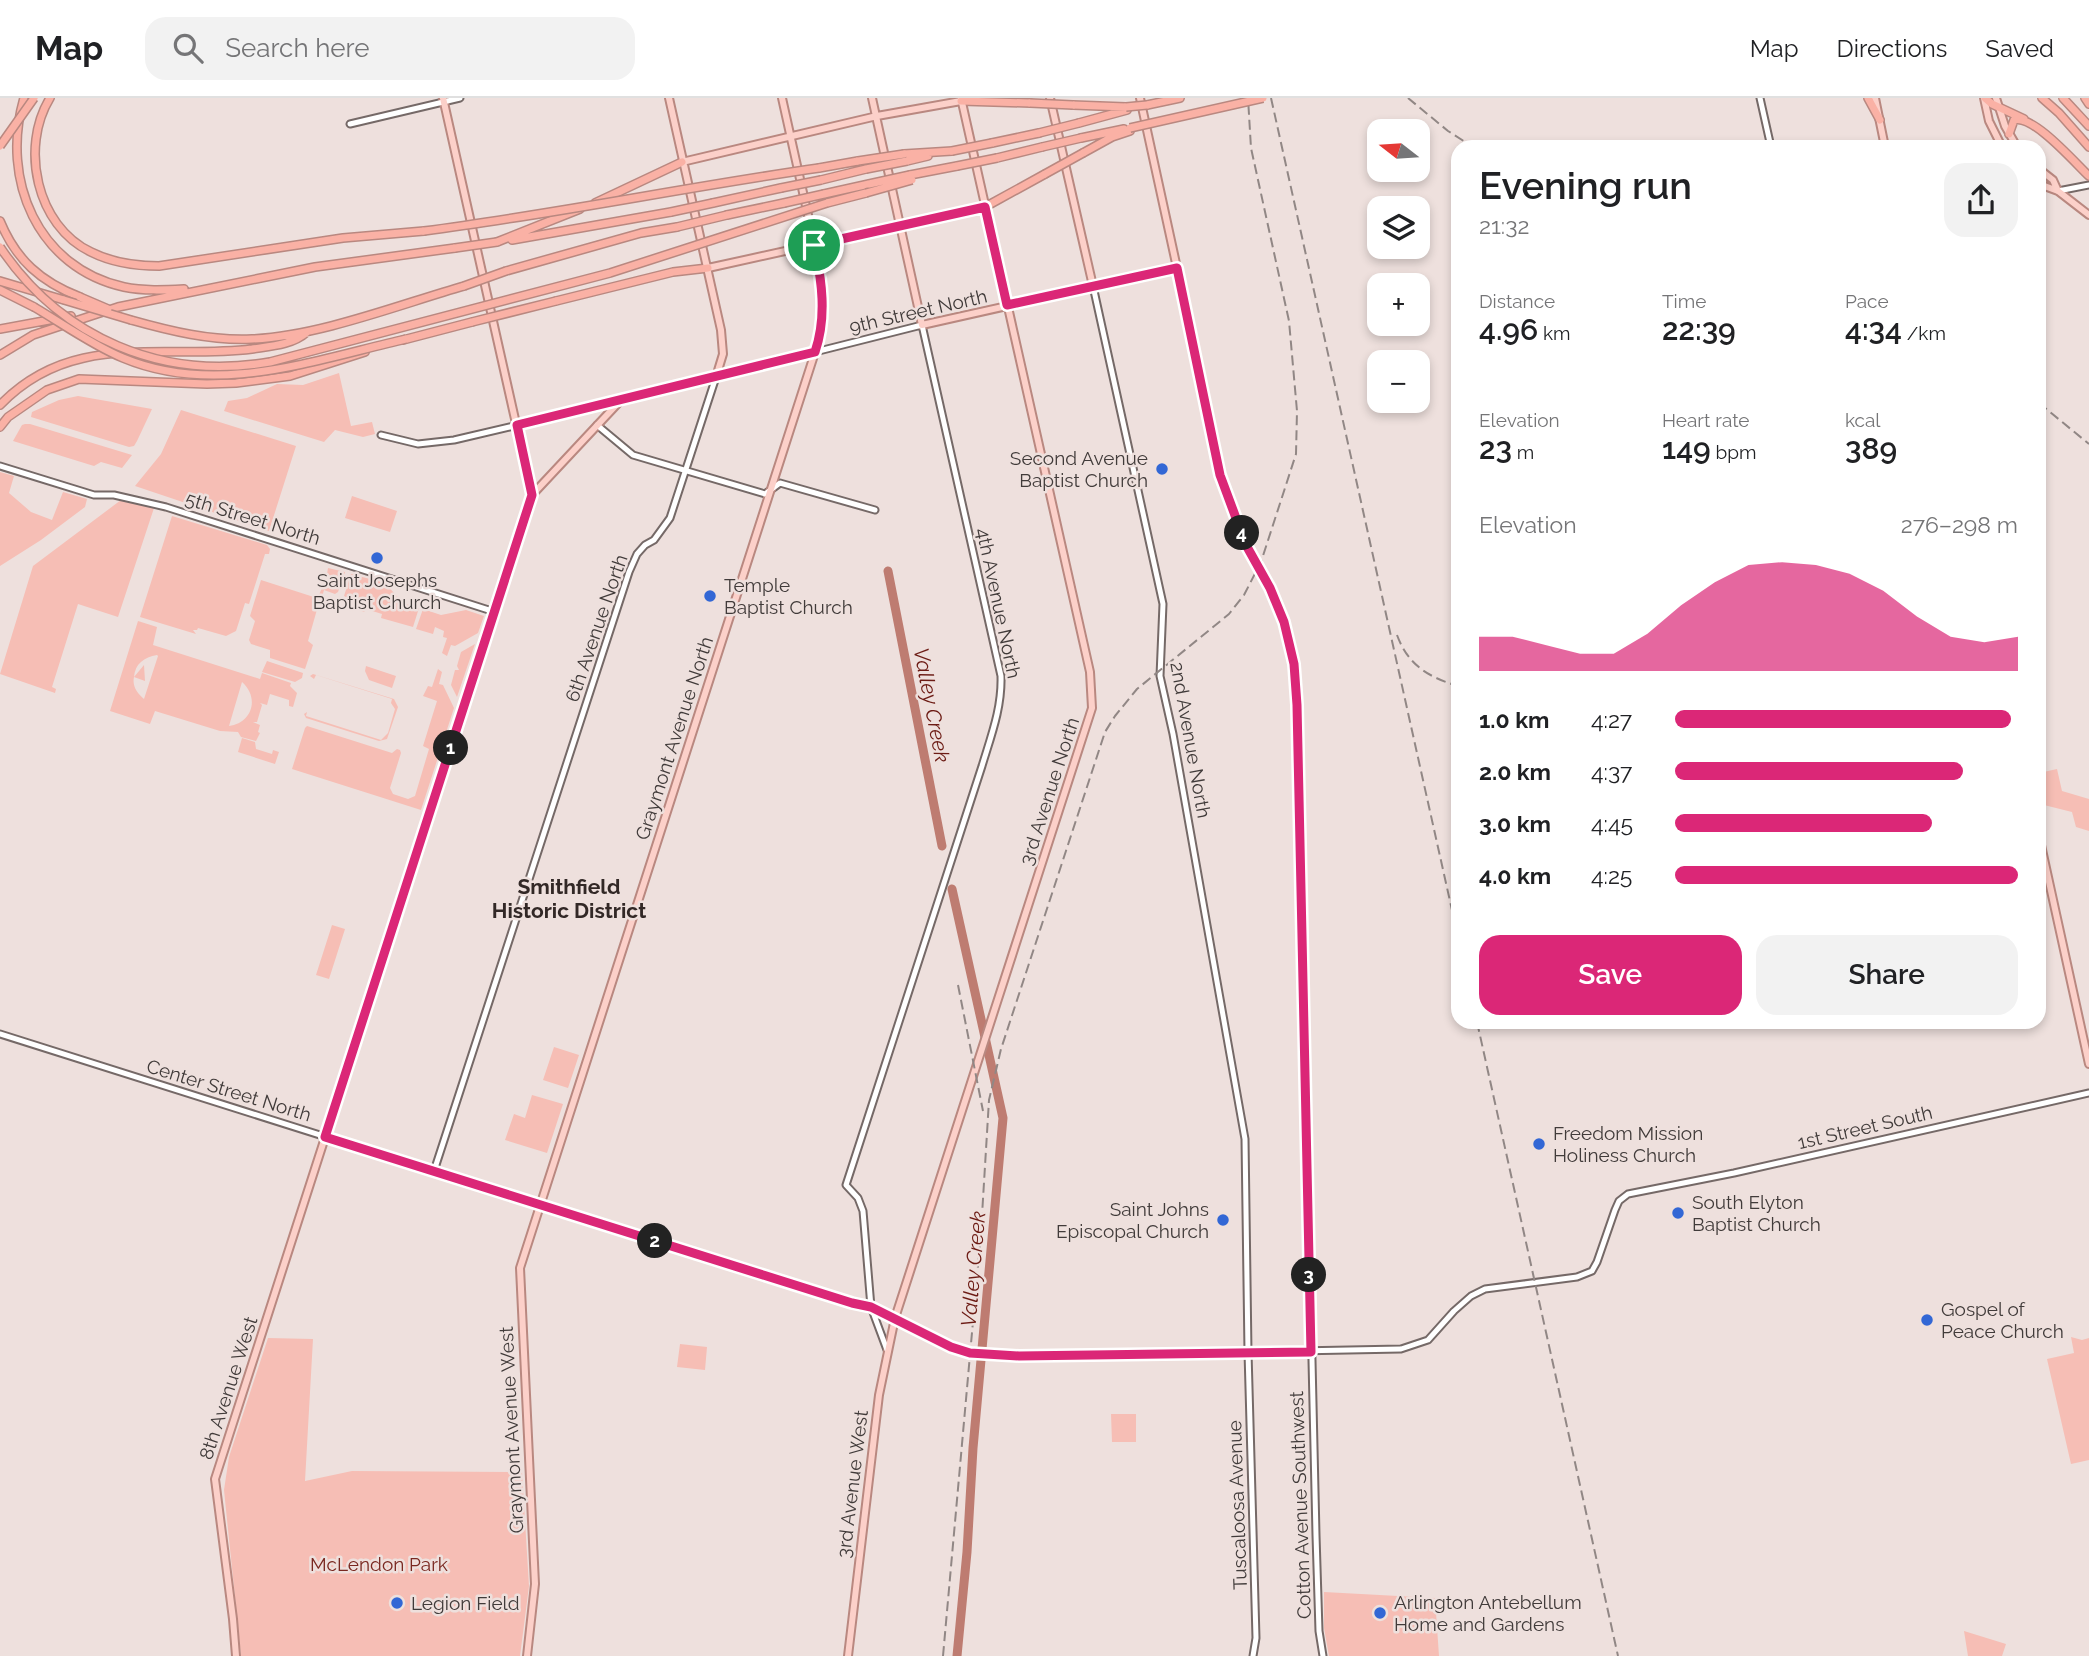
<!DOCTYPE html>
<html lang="en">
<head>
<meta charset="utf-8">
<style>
  :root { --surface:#fff; --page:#f2f2f2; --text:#202124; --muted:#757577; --line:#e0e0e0; --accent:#db2777 }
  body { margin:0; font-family:Raleway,sans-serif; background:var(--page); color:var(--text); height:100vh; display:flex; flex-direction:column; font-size:26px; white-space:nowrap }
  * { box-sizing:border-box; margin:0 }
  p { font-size:23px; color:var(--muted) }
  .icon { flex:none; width:38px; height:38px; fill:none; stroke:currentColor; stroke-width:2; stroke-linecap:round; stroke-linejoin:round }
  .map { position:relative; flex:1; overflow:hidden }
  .drawer { position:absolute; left:1451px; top:42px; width:595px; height:889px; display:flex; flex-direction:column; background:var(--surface); border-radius:21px; box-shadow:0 4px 10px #0003 }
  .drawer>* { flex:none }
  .needle { width:46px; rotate:287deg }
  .controls { position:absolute; left:1367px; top:21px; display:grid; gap:14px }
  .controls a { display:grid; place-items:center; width:63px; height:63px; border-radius:14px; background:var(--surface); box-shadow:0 4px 10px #0003; font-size:35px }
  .pin { position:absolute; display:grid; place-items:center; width:60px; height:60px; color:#fff; margin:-30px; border:4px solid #fff; border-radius:50%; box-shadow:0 2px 7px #0007 }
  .km { position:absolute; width:35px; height:35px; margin:-18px; border-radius:50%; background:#222; color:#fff; font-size:19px; line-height:35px; text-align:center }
  .round { display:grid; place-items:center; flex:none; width:74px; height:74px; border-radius:21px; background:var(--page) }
  .overview { display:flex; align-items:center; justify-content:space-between; height:119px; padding:0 28px }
  h1 { font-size:38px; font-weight:600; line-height:52px }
  .metrics { display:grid; grid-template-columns:repeat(3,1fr); gap:10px; height:119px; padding:7px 28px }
  .metrics div { display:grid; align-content:center }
  .metrics b { font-size:30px; font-weight:600 }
  .metrics small { font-size:19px; font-weight:400 }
  .metrics p { font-size:19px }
  .chart { height:196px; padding:14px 28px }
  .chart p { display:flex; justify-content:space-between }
  .chart svg { width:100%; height:126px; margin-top:7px; fill:var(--accent); opacity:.7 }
  .action { display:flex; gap:14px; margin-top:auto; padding:14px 28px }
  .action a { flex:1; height:80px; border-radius:21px; background:var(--accent); color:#fff; font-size:28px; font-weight:600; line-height:80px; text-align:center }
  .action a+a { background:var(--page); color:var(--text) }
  ul { padding:0 28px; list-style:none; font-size:23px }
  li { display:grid; grid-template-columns:112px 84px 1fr; align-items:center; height:52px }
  li i { height:18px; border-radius:9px; background:var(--accent) }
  header { display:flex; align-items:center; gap:42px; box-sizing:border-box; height:98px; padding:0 35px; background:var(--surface); border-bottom:2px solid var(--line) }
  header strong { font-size:33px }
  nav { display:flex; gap:38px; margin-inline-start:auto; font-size:24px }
  .search { width:490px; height:63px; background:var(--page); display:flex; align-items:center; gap:18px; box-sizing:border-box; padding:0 24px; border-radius:21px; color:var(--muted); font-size:26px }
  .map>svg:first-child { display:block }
</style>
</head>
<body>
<header>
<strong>Map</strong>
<div class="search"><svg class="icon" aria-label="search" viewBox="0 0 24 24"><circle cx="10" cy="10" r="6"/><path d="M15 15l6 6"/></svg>Search here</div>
<nav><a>Map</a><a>Directions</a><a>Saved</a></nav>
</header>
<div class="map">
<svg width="2089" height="1558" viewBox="0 0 2089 1558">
  <rect width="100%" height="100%" fill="#eee0dd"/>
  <path fill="#f6beb5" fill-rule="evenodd" d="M339 275 351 328 372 324 375 336 363 339 335 332 324 344 224 313 228 303 247 300 277 286 303 287Z
    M78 298 152 311 137 343 134 348 129 349 31 319 32 314 59 302Z
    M181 312 296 348 269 433 135 388 161 356Z
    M25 326H30L132 357 122 370 101 364 94 368 13 343 22 327Z
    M0 374 14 378 9 395 31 414 52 422 63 394 87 401 85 409 41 442 0 468Z
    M352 398 397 413 390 434 345 420Z
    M121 402 154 410 118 519 78 506 52 589 56 591 55 595 0 576 33 468Z
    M172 418 267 447 270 451 269 456H265L249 506 245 505 236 533 226 538 198 530 197 532H193L196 536 140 519Z
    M328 470 345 474 338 494 335 496 324 492 322 499H318L322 490 327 489 330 478 327 476Z
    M351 476 385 485 403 505 419 510 413 529 381 520 382 516 366 511 364 514 356 511V508L349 505 350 501 344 498Z
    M261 482 320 501 308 543 313 547 305 571 270 560V552L251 546 249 542 255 523 250 518Z
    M423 511 441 517 466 512 484 518 478 535 455 548 451 547 447 558 442 555 447 540 443 539 444 533 435 529 433 536 416 531Z
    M138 523 157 529 153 547 260 581 262 575 291 585 290 588 297 595 293 609 289 608V602L270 596 267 607 260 605 262 607 257 624H253L260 627 258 634 260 635 256 643 241 639 238 634 220 633 155 613 150 626 110 613ZM157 557 158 558 144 601C137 595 132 588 134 579L145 583 144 567 134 579C135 566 144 559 157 557ZM242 584C260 600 252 625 229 628Z
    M475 546 457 599 451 587 455 572H459L457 568 461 554Z
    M267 563 303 575 302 580 295 584 262 574Z
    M366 568 396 578 392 590 369 582 365 573Z
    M438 571 442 574 439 586 443 587 454 610 421 712 292 671 305 630 307 628 392 655 397 651 400 652 401 655 390 690 393 696 408 701 415 698 429 651 423 648 437 603 423 598 428 588 432 589Z
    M313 576 394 601 398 609 387 641 379 643 306 620 304 616 307 614 306 618 381 642 388 635 395 611 391 605 392 601 316 577 314 581 310 578Z
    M242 640 255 644 256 651 272 656 273 652 279 654 275 666 238 654Z
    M2057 671 2062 693 2089 701V733L2076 729 2072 714 2040 706 2039 675Z
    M332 827 345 831 329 881 316 877Z
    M554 949 579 957 568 990 543 982Z
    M532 997 563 1006 547 1055 505 1042 514 1016 525 1020Z
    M2071 1239 2082 1242 2089 1240V1362L2071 1366 2047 1261 2074 1255Z
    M268 1240 313 1241 305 1383 352 1373 522 1374 529 1488 520 1558H241L224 1392 229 1359Z
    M680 1246 707 1249 705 1272 677 1269Z
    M1111 1316H1136V1344H1112Z
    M1324 1494 1435 1500 1439 1558H1329L1324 1530Z
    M1964 1533 2006 1546 2002 1558H1968Z"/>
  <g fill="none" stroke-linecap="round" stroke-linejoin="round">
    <path stroke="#be7c71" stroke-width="9" d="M888 473 942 748
      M952 791 1003 1020 973 1350 967 1454 957 1558"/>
    <g stroke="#756967" stroke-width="9">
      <path id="minor" d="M1760 0 1771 49
        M350 26 460 0
        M2058 93 2089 87
        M1177 170 1220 377 1246 447 1270 490 1284 524 1294 566 1297 607 1316 1437 1319 1533 1323 1558
        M1093 188 1163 506 1160 578 1173 636 1245 1041 1248 1254 1256 1540 1253 1558
        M815 254 922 227 1001 578C1002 610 991 638 982 668L846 1087 858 1100 863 1113 871 1209 887 1252
        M597 327 633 357 765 396 780 385 875 412
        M381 337 418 346 454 342 620 303
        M0 368 94 397H114L166 409 495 514
        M0 936 852 1205 871 1209 951 1249 970 1255 1019 1258 1401 1251 1428 1242 1454 1213 1471 1198 1485 1191 1577 1179 1592 1173 1597 1164 1615 1112 1619 1103 1628 1096 1734 1075 2089 995
        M434 1073 629 474 637 456 645 447 654 442 670 420 716 279"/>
    </g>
    <g stroke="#b98880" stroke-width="10">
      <path id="major" d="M669 0 721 232 723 256 716 279
        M872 0 922 227 1177 170 1140 0
        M1050 0 1093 188
        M1875 0 1885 49
        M1984 0 1989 23 2002 49
        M1996 0 2005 28 2017 49
        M682 64 877 18 961 3
        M2039 71 2053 82 2058 93
        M2039 86 2058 93 2089 117
        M708 170 985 109
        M532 397 620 303 815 254
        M2039 738 2089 966
        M236 1558 233 1521 215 1381 532 397 443 0
        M527 1558 535 1486 520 1170 818 245 823 206 822 180 782 0
        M848 1558 879 1297 895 1220 1092 610 1090 574 961 0"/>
    </g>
    <g stroke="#b98880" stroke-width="10">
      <path id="highway" d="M24 0C0 82 38 170 124 189 144 193 164 192 184 191
        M50 0C20 49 36 128 91 154 113 165 135 168 159 168L343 140 424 133
        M1868 0 1880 22
        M1985 0 1992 6 2024 21
        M2042 0 2059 15 2089 49
        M2063 0 2089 28
        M2085 0 2089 6
        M961 3 1030 5
        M1073 7 1126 9
        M1147 7 1180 0
        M1079 25 1127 12
        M2009 36 2014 22C2033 16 2075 65 2089 78
        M1081 40 1124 31
        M992 45 1039 35
        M1083 55 1112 39 1130 33
        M904 56 952 53
        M997 60 1042 49
        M907 63 928 58
        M819 70 858 63
        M910 77 957 68
        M821 82 866 71
        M824 96 869 86
        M595 105 682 64
        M713 105 781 90
        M827 105 866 95
        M985 109 1045 76
        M727 117 784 105
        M0 123C16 162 41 184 80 199
        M512 142 671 114
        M497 144 580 111
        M506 173 641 135 677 129
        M0 183 64 202
        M0 192 34 209
        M556 203 673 174 708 170
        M131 222C170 233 211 243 252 241 319 238 398 207 464 188
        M0 231 71 218
        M403 242 472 224
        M0 257 33 237 118 209 315 169 455 150
        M0 307C72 232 161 262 252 251 272 248 292 247 307 234
        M0 329 8 319 47 292 79 281 207 286 236 285 290 278 365 254"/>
    </g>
    <use href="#minor" stroke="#fff" stroke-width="5"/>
    <use href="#major" stroke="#fcd0c9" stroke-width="6"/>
    <use href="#highway" stroke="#fab1a5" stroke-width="7"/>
    <path stroke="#918785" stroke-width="2" stroke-dasharray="10 5" stroke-linecap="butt" d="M1271 0 1458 839
      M1408 0 1448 33 1473 49
      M2039 305 2089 346
      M1397 537C1408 567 1428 579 1458 588
      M958 887 983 1013
      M1477 924 1618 1558
      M943 1558 981 1134 989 1002 1001 951 1105 634 1115 618 1137 591 1229 516 1244 497 1261 464 1296 356 1297 313 1289 223 1251 50 1248 0"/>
    <g stroke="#b98880" stroke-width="10" stroke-linecap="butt">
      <path id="highway-bridge" d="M1030 5 1073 7
        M1126 9 1147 7
        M1130 30 1263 0
        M1039 35 1079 25
        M0 48 34 0
        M1042 49 1081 40
        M952 53 992 45
        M858 63 904 56
        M957 68 997 60
        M866 71 907 63
        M1045 76 1083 55
        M869 86 910 77
        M781 90 821 82
        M866 95 912 82
        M784 105 824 96
        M671 114 713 105
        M677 129 727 117
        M424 133C556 116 686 89 819 70
        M0 149C61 240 162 283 270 264L610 175 827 105
        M455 150 497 144
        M464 188 506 173
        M80 199 108 211
        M64 202 131 222
        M34 209C63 226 92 247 123 260 216 299 314 262 406 241
        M472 224 556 203"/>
    </g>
    <use href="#highway-bridge" stroke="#fab1a5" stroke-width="7"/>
  </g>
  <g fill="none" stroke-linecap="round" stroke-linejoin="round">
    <g stroke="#fff" stroke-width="14">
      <path id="route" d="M985 109 1007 207 1177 170 1220 377 1246 447 1270 490 1284 524 1294 566 1297 607 1311 1254 1019 1258 970 1255 951 1249 871 1209 852 1205 325 1039 532 397 517 327 815 254C827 219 822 182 814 147Z"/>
    </g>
    <use href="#route" stroke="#db2777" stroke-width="9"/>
  </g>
  <g fill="#3267d5" stroke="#eee0dd" stroke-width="2.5">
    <circle cx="1162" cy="371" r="7"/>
    <circle cx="377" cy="460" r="7"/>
    <circle cx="710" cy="498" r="7"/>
    <circle cx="1539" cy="1046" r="7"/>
    <circle cx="1678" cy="1115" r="7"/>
    <circle cx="1223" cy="1122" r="7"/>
    <circle cx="1927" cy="1222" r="7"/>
    <circle cx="397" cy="1505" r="7"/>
    <circle cx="1380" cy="1515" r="7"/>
  </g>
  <g text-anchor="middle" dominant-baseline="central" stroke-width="5" stroke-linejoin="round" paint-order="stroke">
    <g font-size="19" fill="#413b3a" stroke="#eee0dd">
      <text transform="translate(918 213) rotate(-13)">9th Street North</text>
      <text transform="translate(253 420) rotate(17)">5th Street North</text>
      <text transform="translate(999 505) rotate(78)">4th Avenue North</text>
      <text transform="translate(596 530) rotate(-71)">6th Avenue North</text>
      <text transform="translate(674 640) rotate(-72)">Graymont Avenue North</text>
      <text transform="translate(1191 642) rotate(80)">2nd Avenue North</text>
      <text transform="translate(1049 693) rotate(-72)">3rd Avenue North</text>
      <text transform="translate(229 992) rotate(17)">Center Street North</text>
      <text transform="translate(1865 1029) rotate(-13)">1st Street South</text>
      <text transform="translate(228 1290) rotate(-72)">8th Avenue West</text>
      <text transform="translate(511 1332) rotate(-93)">Graymont Avenue West</text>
      <text transform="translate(852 1386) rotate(-83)">3rd Avenue West</text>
      <text transform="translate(1237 1407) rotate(-92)">Tuscaloosa Avenue</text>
      <text transform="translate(1300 1407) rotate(-92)">Cotton Avenue Southwest</text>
    </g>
    <g font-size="19" fill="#413b3a" stroke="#eee0dd" text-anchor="start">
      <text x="1148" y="360" text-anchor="end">Second Avenue<tspan x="1148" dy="22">Baptist Church</tspan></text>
      <text x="377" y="482" text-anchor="middle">Saint Josephs<tspan x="377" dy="22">Baptist Church</tspan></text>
      <text x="724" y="487">Temple<tspan x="724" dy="22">Baptist Church</tspan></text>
      <text x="1553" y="1035">Freedom Mission<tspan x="1553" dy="22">Holiness Church</tspan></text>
      <text x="1692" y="1104">South Elyton<tspan x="1692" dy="22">Baptist Church</tspan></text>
      <text x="1209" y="1111" text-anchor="end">Saint Johns<tspan x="1209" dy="22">Episcopal Church</tspan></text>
      <text x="1941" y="1211">Gospel of<tspan x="1941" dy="22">Peace Church</tspan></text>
      <text x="1394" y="1504">Arlington Antebellum<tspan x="1394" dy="22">Home and Gardens</tspan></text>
      <text x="411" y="1505">Legion Field</text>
    </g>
    <g font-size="19" fill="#7a2820" stroke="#eee0dd">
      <text x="379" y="1466">McLendon Park</text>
    </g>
    <g font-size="21" font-style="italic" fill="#6c1b14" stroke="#eee0dd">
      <text transform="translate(932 607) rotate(79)">Valley Creek</text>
      <text transform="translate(973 1171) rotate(-85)">Valley Creek</text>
    </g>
    <g font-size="21" font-weight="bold" fill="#322826" stroke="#eee0dd">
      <text x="569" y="788">Smithfield<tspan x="569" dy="24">Historic District</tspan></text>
    </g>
  </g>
</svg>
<div class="controls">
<a><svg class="needle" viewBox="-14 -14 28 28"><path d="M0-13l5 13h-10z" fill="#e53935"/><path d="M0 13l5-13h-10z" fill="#757577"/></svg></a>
<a><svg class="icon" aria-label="layers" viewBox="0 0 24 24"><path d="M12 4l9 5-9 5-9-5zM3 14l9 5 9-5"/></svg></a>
<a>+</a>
<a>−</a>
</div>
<div class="pin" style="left:814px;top:147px;background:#1e9e55"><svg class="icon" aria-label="arrive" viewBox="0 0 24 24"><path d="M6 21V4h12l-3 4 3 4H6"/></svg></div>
<b class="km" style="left:451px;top:650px">1</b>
<b class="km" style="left:655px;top:1143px">2</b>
<b class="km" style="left:1309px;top:1177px">3</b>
<b class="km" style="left:1242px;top:435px">4</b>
<section class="drawer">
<div class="overview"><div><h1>Evening run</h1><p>21:32</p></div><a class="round"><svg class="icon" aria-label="share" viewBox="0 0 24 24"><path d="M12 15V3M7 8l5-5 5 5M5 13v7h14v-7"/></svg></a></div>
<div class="metrics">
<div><p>Distance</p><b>4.96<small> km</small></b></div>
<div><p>Time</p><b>22:39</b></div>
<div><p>Pace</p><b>4:34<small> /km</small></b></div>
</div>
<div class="metrics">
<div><p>Elevation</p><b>23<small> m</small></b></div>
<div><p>Heart rate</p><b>149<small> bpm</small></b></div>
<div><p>kcal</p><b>389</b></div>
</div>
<div class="chart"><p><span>Elevation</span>276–298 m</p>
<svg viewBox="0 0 160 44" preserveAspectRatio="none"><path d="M0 44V32L10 32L20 35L30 38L40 38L50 31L60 21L70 13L80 7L90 6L100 7L110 10L120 16L130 25L140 32L150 34L160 32V44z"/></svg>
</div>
<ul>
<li><b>1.0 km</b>4:27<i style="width:98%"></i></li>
<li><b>2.0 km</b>4:37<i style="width:84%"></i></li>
<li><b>3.0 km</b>4:45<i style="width:75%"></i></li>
<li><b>4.0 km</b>4:25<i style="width:100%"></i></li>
</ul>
<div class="action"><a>Save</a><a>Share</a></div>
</section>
</div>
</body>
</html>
